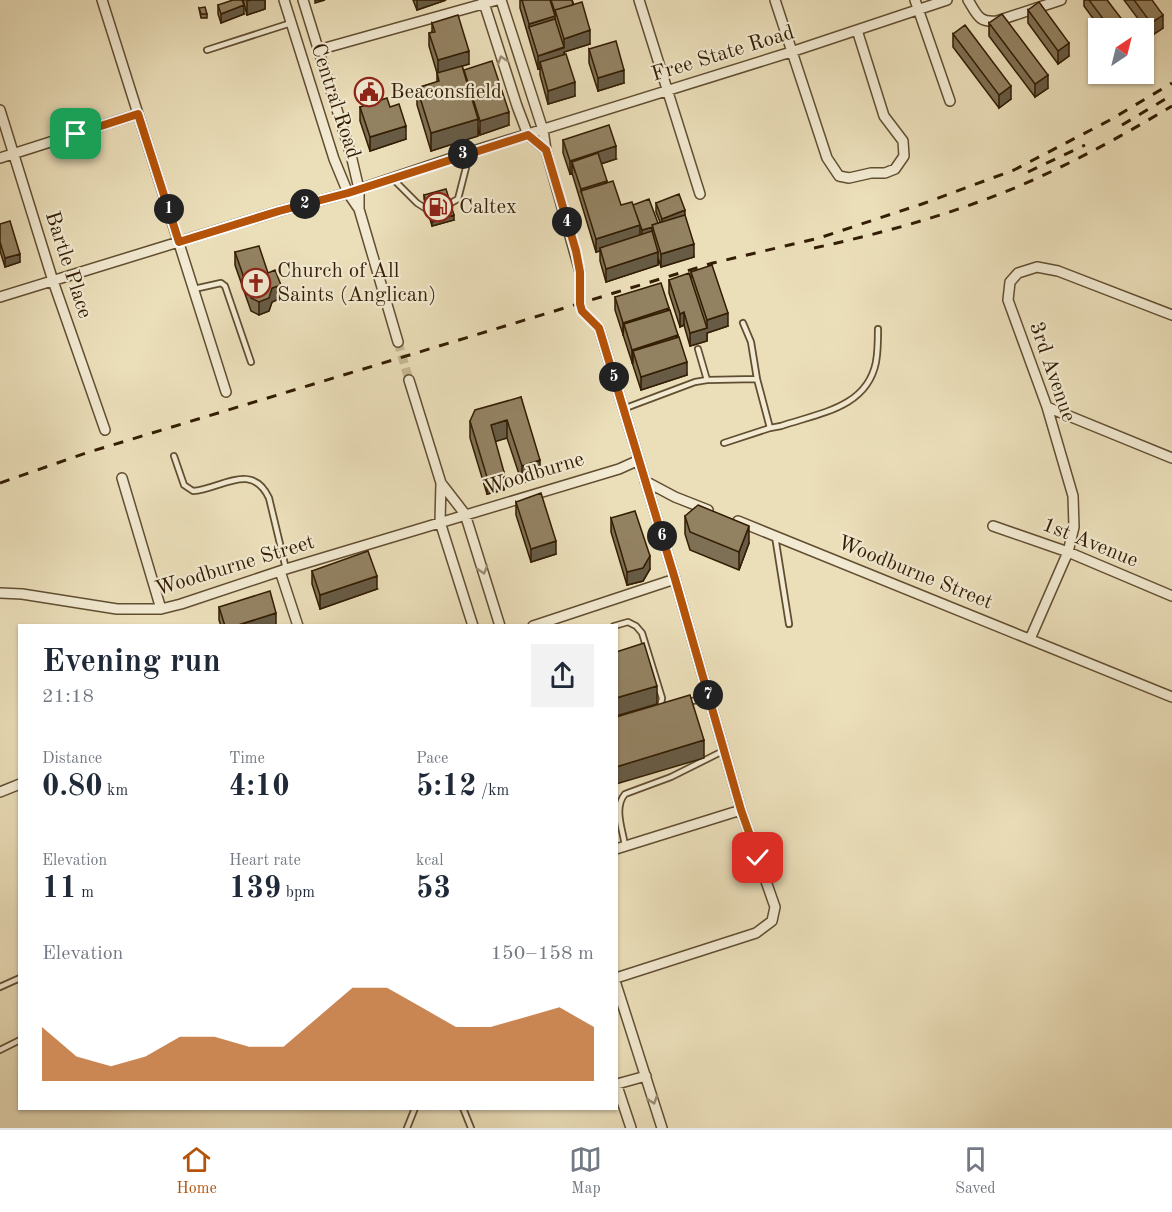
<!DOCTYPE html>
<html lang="en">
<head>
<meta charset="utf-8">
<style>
  :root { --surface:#fff; --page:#f2f2f3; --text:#1f2937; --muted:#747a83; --line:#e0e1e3; --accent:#b45309 }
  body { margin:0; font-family:"Old Standard TT",serif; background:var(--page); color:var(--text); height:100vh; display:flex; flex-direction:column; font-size:22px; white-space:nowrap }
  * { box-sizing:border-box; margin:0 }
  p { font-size:20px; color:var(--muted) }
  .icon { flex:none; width:33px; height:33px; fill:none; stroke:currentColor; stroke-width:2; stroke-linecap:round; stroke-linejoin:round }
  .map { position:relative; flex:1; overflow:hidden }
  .panel { position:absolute; left:18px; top:624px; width:600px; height:486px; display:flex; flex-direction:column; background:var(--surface); border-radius:0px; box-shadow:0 2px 4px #0004 }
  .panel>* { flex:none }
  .needle { width:39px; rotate:35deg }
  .buttons { position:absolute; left:1088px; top:18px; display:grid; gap:12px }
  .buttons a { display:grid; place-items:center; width:66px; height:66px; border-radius:0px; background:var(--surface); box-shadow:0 2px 4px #0004; font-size:30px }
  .pin { position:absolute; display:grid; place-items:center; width:51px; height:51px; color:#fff; margin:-26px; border-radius:12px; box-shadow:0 3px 9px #0006 }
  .km { position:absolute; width:30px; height:30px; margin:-15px; border-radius:50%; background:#222; color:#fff; font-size:16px; line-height:30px; text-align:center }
  .round { display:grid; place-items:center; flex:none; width:63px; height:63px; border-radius:0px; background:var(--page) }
  .head { display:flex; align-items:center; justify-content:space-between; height:102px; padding:0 24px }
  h1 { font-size:33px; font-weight:700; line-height:45px }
  .metrics { display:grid; grid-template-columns:repeat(3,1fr); gap:9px; height:102px; padding:6px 24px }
  .metrics div { display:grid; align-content:center }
  .metrics b { font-size:30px; font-weight:700 }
  .metrics small { font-size:16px; font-weight:400 }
  .metrics p { font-size:16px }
  .chart { height:168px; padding:12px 24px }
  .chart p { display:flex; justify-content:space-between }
  .chart svg { width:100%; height:108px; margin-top:6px; fill:var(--accent); opacity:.7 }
  .dock { display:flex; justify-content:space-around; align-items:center; height:84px; border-top:2px solid var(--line); background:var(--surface); font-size:16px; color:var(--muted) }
  .dock a { display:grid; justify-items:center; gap:3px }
  .dock .selected { color:var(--accent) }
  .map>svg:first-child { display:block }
</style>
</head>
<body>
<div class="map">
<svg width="1172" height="1128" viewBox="0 0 1172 1128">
  <rect width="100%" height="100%" fill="#ebdfba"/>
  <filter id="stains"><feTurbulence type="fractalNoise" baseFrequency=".00333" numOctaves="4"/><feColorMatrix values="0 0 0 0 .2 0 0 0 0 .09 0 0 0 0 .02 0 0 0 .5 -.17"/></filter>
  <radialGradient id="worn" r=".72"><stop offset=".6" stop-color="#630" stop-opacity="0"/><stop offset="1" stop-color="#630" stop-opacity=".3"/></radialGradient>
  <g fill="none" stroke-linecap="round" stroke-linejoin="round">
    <path stroke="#c6b895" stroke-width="9" stroke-dasharray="9 4.5" stroke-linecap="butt" d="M398 342 409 380"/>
    <g stroke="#614e31" stroke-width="8">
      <path id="lane" d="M207 50 291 23
        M392 178 417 203 428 210
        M449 204 458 199 470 152
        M194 289 221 283 225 286 251 362
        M743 323 751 342 757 379
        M698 349 707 380
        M623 409 695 382 707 380 757 379 770 428 781 426C819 413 867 408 876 362 878 351 878 340 878 329
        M724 443 770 428
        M174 456 184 485 193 491C221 489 252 461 269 498L286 569
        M775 536 789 624
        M614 626 628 622 636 626 642 633 662 698 660 709
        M687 702 708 698
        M625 846C623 830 613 808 625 794L671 777 723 751
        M0 987 20 978
        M0 1050 20 1040
        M463 1108 471 1128
        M407 1128 415 1108"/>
    </g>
    <g stroke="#614e31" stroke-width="12">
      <path id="street" d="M102 0 226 392
        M284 0 334 159 348 193 359 209
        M303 0 351 155 359 189V209L398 342
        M483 0 517 106 528 135 546 150
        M501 0 543 130 546 150 580 272
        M639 0 700 194
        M775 0 827 158 839 176 849 178 871 173H885L895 169 904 156 903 141 884 116 857 30
        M915 0 950 101
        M968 0C977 14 978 23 997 21L1061 0
        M318 50 497 0
        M0 110 53 281 105 430
        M0 158 138 114
        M0 297 279 211 348 193 470 152 791 52 947 0
        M599 328 675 579 741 810 775 907 772 921 756 933 616 978
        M409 380 441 483 440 522 473 626
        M1047 407 1172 458
        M122 478 161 609
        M645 481 675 497 708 510
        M441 483 465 514 500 626
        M738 521 1172 697
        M993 526 1068 552 1172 596
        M280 571 298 626
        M0 593 22 594 117 609H161L181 604 286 569 619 469 639 460
        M533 626 675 579
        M1030 639 1068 552 1074 527 1073 496 1047 407 1008 300 1010 282 1018 273 1037 267 1058 271 1172 315
        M0 792 20 784
        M616 849 741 810
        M616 984 662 1128
        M616 1083 631 1128
        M617 1084 646 1076"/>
    </g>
    <path stroke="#331d03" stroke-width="2" stroke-dasharray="4.5 3" stroke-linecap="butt" d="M580 281C580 301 579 307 593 322"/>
    <use href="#lane" stroke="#f2ead2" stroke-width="4.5"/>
    <use href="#street" stroke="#f2ead2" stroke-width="9"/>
    <path stroke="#331d03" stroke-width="3" stroke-dasharray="10 10" stroke-linecap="butt" d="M1122 125 1172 95
      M1028 172 1085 145
      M814 248C884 233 952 214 1017 187 1071 164 1122 136 1172 106
      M0 483 86 453 713 263 819 238 922 204 1014 170 1110 120 1172 83"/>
  </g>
  <path fill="#7e7054" stroke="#331d03" stroke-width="1.5" d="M243 0H265V9L247 15Z
    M413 0H446L417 10Z
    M520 0H572L590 44 564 52 575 96 548 104 540 75V68L538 69 520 8Z
    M1084 0H1107L1127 28H1100L1084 6Z
    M1124 0H1152L1163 28 1151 36Z
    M218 5 244 14 221 23 218 14Z
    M199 8 207 14V18H201Z
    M1028 10 1069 56 1058 64 1028 23Z
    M432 23 469 64 462 66 464 72 509 125 480 135 478 127V136L431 151 417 105V88L437 82V73L429 46V33L432 32Z
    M989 23 1048 88 1035 97 989 36Z
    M953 34 1011 99 999 108 953 47Z
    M589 49 624 83 598 91 589 63Z
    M360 107H390L406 139 370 151 360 121Z
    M563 140 616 159 601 164 607 183 621 205H633L658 223 660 222 656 212V203L685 216 694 257 661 267 658 258V265L606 282 600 261V251L596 252 572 173 570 174 563 153Z
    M424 195 454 220 432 226 424 199Z
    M0 224 20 262 5 267 0 251Z
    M235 252 268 273 281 298 272 302 269 311 259 315 251 311 235 265Z
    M691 272 728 326 707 333V341L690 346 684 325 680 327 669 293V280L691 278Z
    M615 297 669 310 678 337 687 375 641 390 615 310Z
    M521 397 540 477 522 483 507 438 495 441 504 490 487 494 470 438V421Z
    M516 502 556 554 531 562 516 515Z
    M685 516 749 543 739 570 690 550 685 534Z
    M611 518 650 569 643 581 627 585 611 532Z
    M312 571 377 589 320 609 312 584Z
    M219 607 276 626H221L219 620Z"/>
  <path fill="#675b45" stroke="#331d03" stroke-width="1.5" d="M251 0H265V9L247 15V1Z
    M315 0H325L315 3Z
    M417 0H446L417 10Z
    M244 5V14L221 23V14Z
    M555 12V29L529 28V24L555 16Z
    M1163 15V28L1151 36V23Z
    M590 30V44L564 52V61L540 62V68L538 69V56L564 48V39Z
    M1069 43V56L1058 64V51Z
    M469 51V64L438 74V60Z
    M624 70V83L598 91V78Z
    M1048 75V88L1035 97V84Z
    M575 82V96L548 104V91Z
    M1011 86V99L999 108V95Z
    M509 112V125L480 135V121Z
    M478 119V136L431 151V133Z
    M406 126V139L370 151V137Z
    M616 146V159L575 172 572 162V173L570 174V161Z
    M607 181V194L581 192V189Z
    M685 210V219L662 227V219Z
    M454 215V220L432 226V222Z
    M640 225V238L600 248V251L596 252V239Z
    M652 227V236L642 239V230Z
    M694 244V257L661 267V254Z
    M658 252V265L606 282V269Z
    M20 254V262L5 267V258Z
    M281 285V298L272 302 269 311 259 315V302L272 288Z
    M669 308V321L624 324 623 336V323Z
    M684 312V325L680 327V314Z
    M728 313V326L707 333V341L690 346V333L707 328V320Z
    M678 335V348L633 351V363H632V350Z
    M687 362V375L641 390V377Z
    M507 420V438L491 443V425Z
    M540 460V477L522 483V466Z
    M504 472V490L487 494V477Z
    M749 526V543L739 570V552Z
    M556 541V554L531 562V549Z
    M650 556V569L643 581 627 585V572Z
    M377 576V589L320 609V595Z
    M276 613V626H235Z
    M657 686V704L616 716V698Z
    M704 740V758L616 784V767Z"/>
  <path fill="#938262" stroke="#331d03" stroke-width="1.5" d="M233 0H242L244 5 221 14 218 5Z
    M522 0H550L555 16 529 24Z
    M551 0H572L573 5 555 10V12Z
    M1089 0H1107L1127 26 1123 28H1110Z
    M1134 0H1152L1163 15 1151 23Z
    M582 2 590 30 564 39 555 10Z
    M1039 2 1069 43 1058 51 1028 10Z
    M205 7 207 14H201L199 8Z
    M1002 14 1048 75 1035 84 989 23Z
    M458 15 469 51 438 60 429 33 435 32 432 23Z
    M555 19 564 47 538 56 529 27Z
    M965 25 1011 86 999 95 953 34Z
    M616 41 624 70 598 78 589 49Z
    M566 54 575 82 548 91 540 62Z
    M492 61 509 112 480 121 464 70Z
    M462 66 478 119 431 133 417 88 439 81 437 73Z
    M387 98 390 107 399 104 406 126 370 137 360 107Z
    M609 125 616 146 570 161 563 140Z
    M598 153 607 181 581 189 572 162Z
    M613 181 621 205 632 202 640 225 596 239 581 191Z
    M446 189 454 215 432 222 424 195Z
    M679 194 685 210 662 219 656 203Z
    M649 199 658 223 652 225 653 227 642 230 633 205Z
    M685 215 694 244 661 254 652 225Z
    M10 221 20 254 5 258 0 242V224Z
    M652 231 658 252 606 269 600 248Z
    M259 246 268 273 275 270 281 285 272 288 269 298 259 302 251 298 235 252Z
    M712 265 728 313 707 320 691 272Z
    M689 273 707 328 690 333 684 312 680 314 669 280Z
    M661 283 669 308 623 323 615 297Z
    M670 310 678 335 632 350 624 324Z
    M679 337 687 362 641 377 633 351Z
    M521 397 540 460 522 466 507 420 491 425 504 472 487 477 470 421 475 410Z
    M541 493 556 541 531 549 516 502Z
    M698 505 749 526 739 552 690 532 685 516Z
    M635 511 650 556 643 568 627 572 611 518Z
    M368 551 377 576 320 595 312 571Z
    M270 591 276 613 235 626H225L219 607Z
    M644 643 657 686 616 698V652Z
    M690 695 704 740 616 767V717Z"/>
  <defs><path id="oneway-chevron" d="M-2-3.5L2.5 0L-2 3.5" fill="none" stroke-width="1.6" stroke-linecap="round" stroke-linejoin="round" transform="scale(1.5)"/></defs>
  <g stroke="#9c8e75">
    <use href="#oneway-chevron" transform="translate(502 60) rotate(-108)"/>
    <use href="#oneway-chevron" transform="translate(483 570) rotate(73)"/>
    <use href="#oneway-chevron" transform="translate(653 1100) rotate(72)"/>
  </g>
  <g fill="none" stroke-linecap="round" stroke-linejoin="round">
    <g stroke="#fff" stroke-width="12">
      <path id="route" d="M76 134 138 114 179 242 279 211 348 193 528 135 546 150 576 251 580 272V304L582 311 599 328 675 579 741 810 758 858"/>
    </g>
    <use href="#route" stroke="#b45309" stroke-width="8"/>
  </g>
  <defs>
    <g id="civic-ring" transform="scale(1.5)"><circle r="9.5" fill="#f2ead2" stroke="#8f2418" stroke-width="1.5"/><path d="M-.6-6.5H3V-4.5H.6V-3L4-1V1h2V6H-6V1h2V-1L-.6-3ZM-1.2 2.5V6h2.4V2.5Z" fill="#8f2418"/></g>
    <g id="fuel-ring" transform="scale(1.5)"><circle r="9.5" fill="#f2ead2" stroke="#8f2418" stroke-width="1.5"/><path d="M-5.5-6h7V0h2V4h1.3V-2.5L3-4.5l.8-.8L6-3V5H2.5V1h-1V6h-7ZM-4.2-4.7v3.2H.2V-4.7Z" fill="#8f2418"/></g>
    <g id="church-ring" transform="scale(1.5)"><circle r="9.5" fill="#f2ead2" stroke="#8f2418" stroke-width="1.5"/><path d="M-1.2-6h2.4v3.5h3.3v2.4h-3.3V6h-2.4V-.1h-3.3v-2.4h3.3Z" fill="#8f2418"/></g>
  </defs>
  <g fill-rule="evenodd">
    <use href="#civic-ring" x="369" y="92"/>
    <use href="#fuel-ring" x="438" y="207"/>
    <use href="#church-ring" x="256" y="283"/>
  </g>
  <g text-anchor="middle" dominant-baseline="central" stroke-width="4.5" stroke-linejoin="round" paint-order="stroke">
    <g font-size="21" fill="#331d03" stroke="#f2ead2">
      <text transform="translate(723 54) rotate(-17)">Free State Road</text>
      <text transform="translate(335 101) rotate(72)">Central Road</text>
      <text transform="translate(68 265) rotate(72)">Bartle Place</text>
      <text transform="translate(1052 372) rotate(71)">3rd Avenue</text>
      <text transform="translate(534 474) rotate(-17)">Woodburne</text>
      <text transform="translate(1090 543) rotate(22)">1st Avenue</text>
      <text transform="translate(235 566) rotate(-17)">Woodburne Street</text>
      <text transform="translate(915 573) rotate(22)">Woodburne Street</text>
    </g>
    <g font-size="21" fill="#331d03" stroke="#f2ead2" text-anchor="start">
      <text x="390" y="92">Beaconsfield</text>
      <text x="459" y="207">Caltex</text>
      <text x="277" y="271">Church of All<tspan x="277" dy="24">Saints (Anglican)</tspan></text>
    </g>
  </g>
  <rect width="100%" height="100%" filter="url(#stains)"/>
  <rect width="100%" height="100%" fill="url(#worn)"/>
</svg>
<div class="buttons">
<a><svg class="needle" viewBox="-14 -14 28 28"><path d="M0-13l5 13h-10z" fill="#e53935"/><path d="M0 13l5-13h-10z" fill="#747a83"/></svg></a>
</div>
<div class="pin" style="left:76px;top:134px;background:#1e9e55"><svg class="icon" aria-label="arrive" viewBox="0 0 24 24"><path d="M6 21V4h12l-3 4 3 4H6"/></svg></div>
<div class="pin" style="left:758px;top:858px;background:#d93025"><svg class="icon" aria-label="check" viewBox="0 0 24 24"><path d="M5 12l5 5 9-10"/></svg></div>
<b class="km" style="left:169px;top:209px">1</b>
<b class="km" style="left:305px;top:204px">2</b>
<b class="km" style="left:463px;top:154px">3</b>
<b class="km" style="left:567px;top:222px">4</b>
<b class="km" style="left:614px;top:377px">5</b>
<b class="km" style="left:662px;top:536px">6</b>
<b class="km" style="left:708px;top:695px">7</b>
<section class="panel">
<div class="head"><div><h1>Evening run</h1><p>21:18</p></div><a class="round"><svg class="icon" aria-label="share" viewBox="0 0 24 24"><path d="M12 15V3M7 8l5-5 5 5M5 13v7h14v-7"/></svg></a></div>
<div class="metrics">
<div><p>Distance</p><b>0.80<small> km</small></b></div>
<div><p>Time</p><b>4:10</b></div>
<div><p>Pace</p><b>5:12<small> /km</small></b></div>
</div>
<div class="metrics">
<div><p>Elevation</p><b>11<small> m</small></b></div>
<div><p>Heart rate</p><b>139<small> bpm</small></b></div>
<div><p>kcal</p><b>53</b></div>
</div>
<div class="chart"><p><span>Elevation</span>150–158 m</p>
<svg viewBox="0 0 160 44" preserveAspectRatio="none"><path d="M0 44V22L10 34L20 38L30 34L40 26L50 26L60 30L70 30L80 18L90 6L100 6L110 14L120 22L130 22L140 18L150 14L160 22V44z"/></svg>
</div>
</section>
</div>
<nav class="dock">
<a class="selected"><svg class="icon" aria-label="home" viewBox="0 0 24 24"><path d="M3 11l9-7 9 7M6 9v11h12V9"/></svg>Home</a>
<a><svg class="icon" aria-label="map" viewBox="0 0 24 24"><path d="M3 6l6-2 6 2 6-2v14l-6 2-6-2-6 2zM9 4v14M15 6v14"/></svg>Map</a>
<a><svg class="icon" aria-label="saved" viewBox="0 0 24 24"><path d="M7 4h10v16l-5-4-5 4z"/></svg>Saved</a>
</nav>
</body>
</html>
